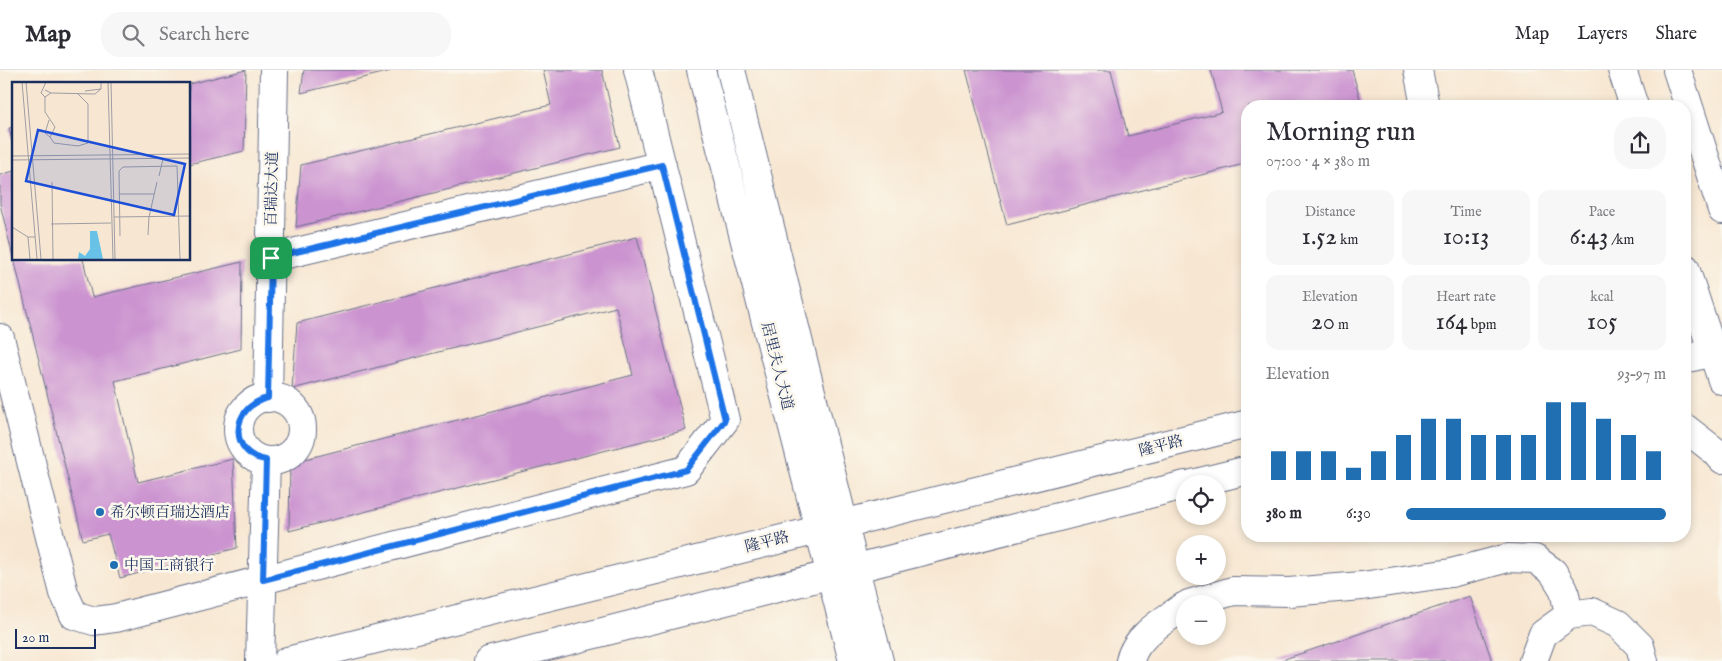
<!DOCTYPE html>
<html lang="en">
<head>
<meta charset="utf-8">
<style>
  :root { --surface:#fff; --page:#f7f7f7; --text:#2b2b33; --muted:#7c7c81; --line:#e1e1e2; --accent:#1f6fb2 }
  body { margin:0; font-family:"IM FELL English","Noto Serif SC",serif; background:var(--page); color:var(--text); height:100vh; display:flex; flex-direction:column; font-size:19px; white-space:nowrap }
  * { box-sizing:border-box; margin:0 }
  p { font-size:16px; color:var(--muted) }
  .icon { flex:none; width:28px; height:28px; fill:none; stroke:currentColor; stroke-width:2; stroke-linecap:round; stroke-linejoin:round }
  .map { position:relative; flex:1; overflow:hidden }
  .details { position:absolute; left:1241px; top:30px; width:450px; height:442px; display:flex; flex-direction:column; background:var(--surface); border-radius:20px; box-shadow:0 2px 8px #0003 }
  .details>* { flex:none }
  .controls { position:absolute; left:1176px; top:405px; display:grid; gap:10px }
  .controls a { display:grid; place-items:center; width:50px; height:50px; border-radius:50%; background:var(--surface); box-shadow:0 2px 8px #0003; font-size:25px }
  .scale { position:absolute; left:15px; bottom:12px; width:81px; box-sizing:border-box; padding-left:5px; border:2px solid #1b2f5e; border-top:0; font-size:14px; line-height:18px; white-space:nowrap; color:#1b2f5e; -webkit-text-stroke:4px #fbf7ec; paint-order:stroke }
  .pin { position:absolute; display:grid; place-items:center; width:42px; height:42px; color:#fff; margin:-21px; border-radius:10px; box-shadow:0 2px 8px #0006 }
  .round { display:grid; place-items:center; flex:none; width:52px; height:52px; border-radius:20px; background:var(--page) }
  .summary { display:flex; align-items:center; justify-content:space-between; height:85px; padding:0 25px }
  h1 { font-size:28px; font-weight:600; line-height:38px }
  .stats { display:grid; grid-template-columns:repeat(3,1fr); gap:8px; height:85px; padding:5px 25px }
  .stats div { display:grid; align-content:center; border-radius:12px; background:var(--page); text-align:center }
  .stats b { font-size:25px; font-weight:600 }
  .stats small { font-size:14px; font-weight:400 }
  .stats p { font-size:14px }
  .chart { height:140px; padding:10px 25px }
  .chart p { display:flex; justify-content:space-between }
  .chart svg { width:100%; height:90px; margin-top:5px; stroke:var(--accent); stroke-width:6 }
  ul { padding:0 25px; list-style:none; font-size:16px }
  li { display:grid; grid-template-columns:80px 60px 1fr; align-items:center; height:38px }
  li i { height:12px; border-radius:6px; background:var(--accent) }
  header { display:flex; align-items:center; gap:30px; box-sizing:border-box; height:70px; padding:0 25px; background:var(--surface); border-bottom:1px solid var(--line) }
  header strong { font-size:24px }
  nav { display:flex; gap:28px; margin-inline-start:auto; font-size:18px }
  .search { width:350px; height:45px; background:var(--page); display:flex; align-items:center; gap:12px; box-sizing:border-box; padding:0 18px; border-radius:20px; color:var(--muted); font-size:19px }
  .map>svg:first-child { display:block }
</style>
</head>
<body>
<header>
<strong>Map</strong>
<div class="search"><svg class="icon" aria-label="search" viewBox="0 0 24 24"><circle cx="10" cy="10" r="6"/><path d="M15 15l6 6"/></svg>Search here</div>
<nav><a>Map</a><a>Layers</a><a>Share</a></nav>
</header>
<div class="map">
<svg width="1722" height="591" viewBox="0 0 1722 591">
  <rect width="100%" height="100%" fill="#fbf7ec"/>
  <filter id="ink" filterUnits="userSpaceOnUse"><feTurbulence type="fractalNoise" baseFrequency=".02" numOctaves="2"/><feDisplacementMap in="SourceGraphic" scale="10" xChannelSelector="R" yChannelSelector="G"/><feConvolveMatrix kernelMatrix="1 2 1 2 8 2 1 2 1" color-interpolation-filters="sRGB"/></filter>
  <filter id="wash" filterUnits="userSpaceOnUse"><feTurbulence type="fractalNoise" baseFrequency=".0096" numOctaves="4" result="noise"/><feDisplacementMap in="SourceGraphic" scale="20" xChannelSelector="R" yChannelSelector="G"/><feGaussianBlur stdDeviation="1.12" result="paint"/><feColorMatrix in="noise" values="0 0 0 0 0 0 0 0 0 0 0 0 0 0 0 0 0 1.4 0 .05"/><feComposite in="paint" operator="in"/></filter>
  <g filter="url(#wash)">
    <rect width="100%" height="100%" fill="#f7e7d2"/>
    <g id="blocks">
      <path fill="#cb93d0" d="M246 0 244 81 189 94V14Z
        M304 0H391V1L301 23Z
        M543 0H602L620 77 296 157 301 95 551 35Z
        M966 0H1111L1128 66 1222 42 1211 0H1352L1362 36H1248V93L1007 155Z
        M14 57V75H13L9 58Z
        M14 101V187H13L0 134V105Z
        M637 167 686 360 289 461 290 393 633 305 616 237 292 319 297 253Z
        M14 189H83L92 227 242 192 241 279 115 311 138 412 233 389 237 478 120 508 108 464 83 470Z
        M1470 526 1492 591H1279Z"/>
    </g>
  </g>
  <g filter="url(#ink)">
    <use href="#blocks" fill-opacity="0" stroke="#686f87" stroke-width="1"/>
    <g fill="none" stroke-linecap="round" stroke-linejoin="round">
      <g stroke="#686f87" stroke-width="30">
        <path id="minor" d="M701 0 853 591
          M731 0 855 499 879 591
          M1418 0 1425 36
          M271 188 662 95
          M0 268 64 523 74 545 94 551 116 548 686 400 725 350 638 0
          M238 359a32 32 0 1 1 64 0a32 32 0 1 1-64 0Z
          M268 328 274 0
          M1189 534 1233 521 1289 522 1362 516 1451 503 1508 488 1535 489 1553 502 1564 520 1569 545
          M260 591 266 391
          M1130 591C1135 566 1166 549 1185 536
          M1533 591 1543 564 1569 545 1592 542 1618 554 1640 576 1644 591"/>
      </g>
      <g stroke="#686f87" stroke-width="30">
        <path id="major" d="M1622 0 1634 36
          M1677 0 1722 140
          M1685 198 1722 310
          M1685 289 1713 282H1722
          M1685 358 1716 382 1722 389
          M1192 414 1248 400
          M287 591 1248 354
          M488 591 1185 415"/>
      </g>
      <use href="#minor" stroke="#fff" stroke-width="28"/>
      <use href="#major" stroke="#fff" stroke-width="28"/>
    </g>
  </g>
  <g fill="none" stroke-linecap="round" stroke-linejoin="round" filter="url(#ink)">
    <g stroke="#fff" stroke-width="10">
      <path id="route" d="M662 95 725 350 686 400 263 510 266 390C229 385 229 337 268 328L271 188Z"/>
    </g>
    <use href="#route" stroke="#1a73e8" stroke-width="6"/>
  </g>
  <g fill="#1f6fb2" stroke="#fbf7ec" stroke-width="2">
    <circle cx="100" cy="442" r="5"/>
    <circle cx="114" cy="495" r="5"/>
  </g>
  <g text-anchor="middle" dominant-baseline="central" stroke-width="5" stroke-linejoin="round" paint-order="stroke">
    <g font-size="15" fill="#1b2f5e" stroke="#fbf7ec">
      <text transform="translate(272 119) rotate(-89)">百瑞达大道</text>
      <text transform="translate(777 296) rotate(76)">居里夫人大道</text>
      <text transform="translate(1161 376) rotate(-14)">隆平路</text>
      <text transform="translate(767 472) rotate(-14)">隆平路</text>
    </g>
    <g font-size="15" fill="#1b2f5e" stroke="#fbf7ec" text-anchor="start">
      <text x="110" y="442">希尔顿百瑞达酒店</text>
      <text x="124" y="495">中国工商银行</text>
    </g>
  </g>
  <g transform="translate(12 12)">
    <rect width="178" height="178" fill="#f7e7d2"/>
    <path d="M78 149H85L91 177H66L67 170 73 174 78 167Z" fill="#68c1e6"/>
    <path fill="none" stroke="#9f9da4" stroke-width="1" d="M10 0 25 177M14 0 29 177M96 0 101 177M99 0 103 177M33 8 39 11 33 15 29 11 34 0M73 9 89 7M39 11 83 12 89 7V0M33 15V30L43 45 38 55 33 51 37 38M38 55 42 61 66 64 76 61V22L65 11M0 74 178 72M0 78 178 76M147 94 151 77M40 100 41 177M107 112H142M102 135 178 134M39 142 99 141M0 145 16 155H23M136 153 137 135 145 100M108 154 107 89 111 85 165 84 168 177M16 155 18 177"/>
    <path fill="#1d4ed8" fill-opacity="0.15" stroke="#1d4ed8" stroke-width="2.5" d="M26 48 173 82 162 133 14 99Z"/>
    <rect width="178" height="178" fill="none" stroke="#1b2f5e" stroke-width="2.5"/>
  </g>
</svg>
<div class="controls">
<a><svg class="icon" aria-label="locate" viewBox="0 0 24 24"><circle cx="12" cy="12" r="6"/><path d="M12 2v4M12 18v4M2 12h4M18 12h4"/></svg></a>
<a>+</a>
<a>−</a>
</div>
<div class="scale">20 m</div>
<div class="pin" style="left:271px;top:188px;background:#1e9e55"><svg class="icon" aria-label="arrive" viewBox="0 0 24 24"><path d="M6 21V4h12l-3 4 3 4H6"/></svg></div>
<section class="details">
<div class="summary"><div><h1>Morning run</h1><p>07:00 · 4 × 380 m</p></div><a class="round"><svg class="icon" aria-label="share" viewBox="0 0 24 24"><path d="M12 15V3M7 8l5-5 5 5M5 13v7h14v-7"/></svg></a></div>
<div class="stats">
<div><p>Distance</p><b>1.52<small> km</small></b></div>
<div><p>Time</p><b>10:13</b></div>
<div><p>Pace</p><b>6:43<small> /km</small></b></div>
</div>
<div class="stats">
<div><p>Elevation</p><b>20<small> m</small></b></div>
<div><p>Heart rate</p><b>164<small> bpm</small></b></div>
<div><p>kcal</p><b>105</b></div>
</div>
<div class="chart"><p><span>Elevation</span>93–97 m</p>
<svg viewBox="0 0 160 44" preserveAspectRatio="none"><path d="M5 44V30M15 44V30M25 44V30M35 44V38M45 44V30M55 44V22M65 44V14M75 44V14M85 44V22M95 44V22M105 44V22M115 44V6M125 44V6M135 44V14M145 44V22M155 44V30"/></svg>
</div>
<ul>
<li><b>380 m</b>6:30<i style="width:100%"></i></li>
</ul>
</section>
</div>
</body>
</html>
